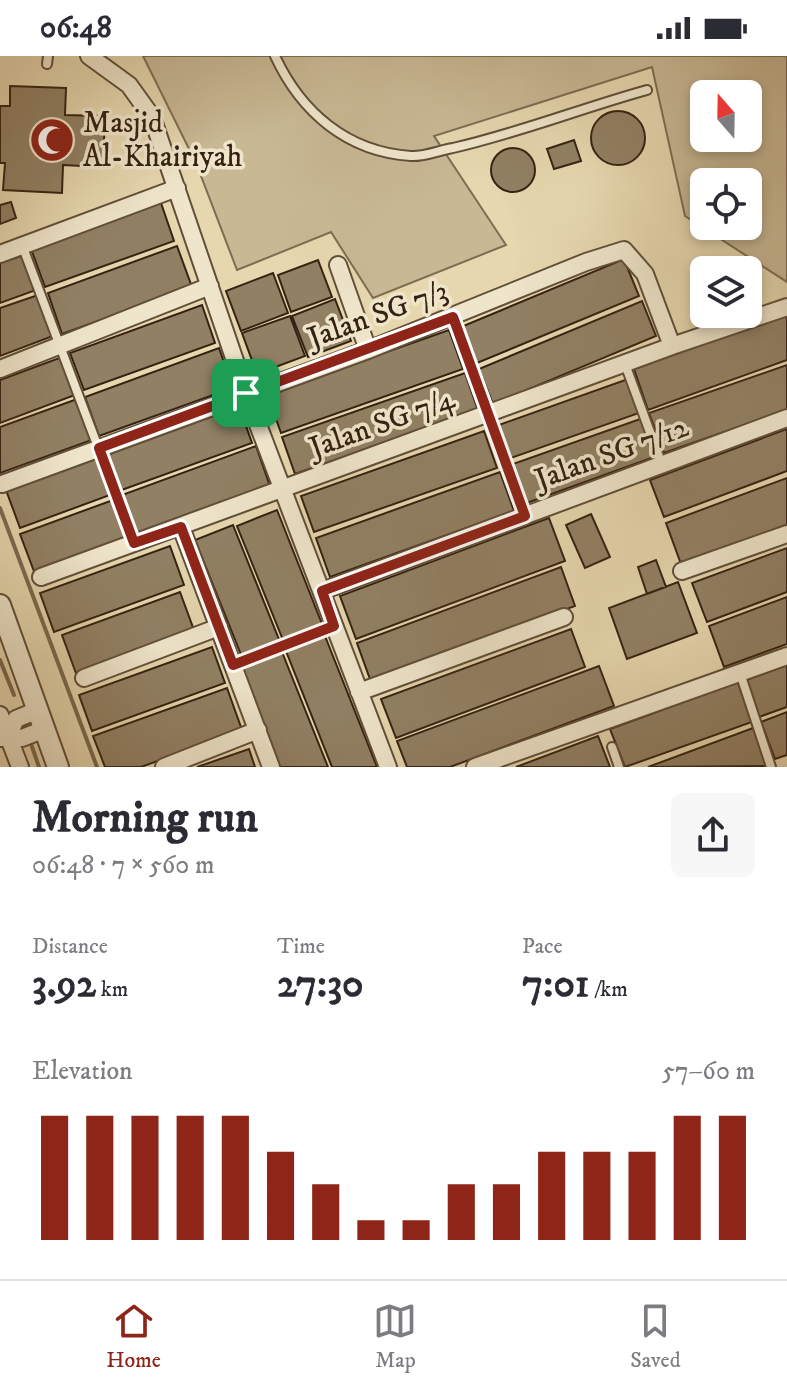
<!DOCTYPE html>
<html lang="en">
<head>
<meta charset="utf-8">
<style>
  :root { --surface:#fff; --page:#f7f7f7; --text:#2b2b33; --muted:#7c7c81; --line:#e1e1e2; --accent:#8f2418 }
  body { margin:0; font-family:"IM FELL DW Pica",serif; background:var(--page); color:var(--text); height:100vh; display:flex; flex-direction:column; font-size:30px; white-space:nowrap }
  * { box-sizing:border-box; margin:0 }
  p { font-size:26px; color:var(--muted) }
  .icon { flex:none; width:44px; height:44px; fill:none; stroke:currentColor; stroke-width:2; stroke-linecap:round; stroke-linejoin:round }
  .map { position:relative; height:711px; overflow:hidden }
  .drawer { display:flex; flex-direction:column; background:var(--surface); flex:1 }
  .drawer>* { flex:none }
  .needle { width:52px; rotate:340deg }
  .fabs { position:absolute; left:690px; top:24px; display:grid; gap:16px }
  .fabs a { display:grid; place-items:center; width:72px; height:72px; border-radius:12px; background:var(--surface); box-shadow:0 4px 12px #0003; font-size:40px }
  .pin { position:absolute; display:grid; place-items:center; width:68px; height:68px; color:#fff; margin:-34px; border-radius:16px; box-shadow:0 4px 12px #0006 }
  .round { display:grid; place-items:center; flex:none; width:84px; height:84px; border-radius:12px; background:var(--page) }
  .overview { display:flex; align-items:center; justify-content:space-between; height:136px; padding:0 32px }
  h1 { font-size:44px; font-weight:800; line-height:60px }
  .metrics { display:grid; grid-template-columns:repeat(3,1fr); gap:12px; height:136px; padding:8px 32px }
  .metrics div { display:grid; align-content:center }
  .metrics b { font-size:40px; font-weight:800 }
  .metrics small { font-size:22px; font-weight:400 }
  .metrics p { font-size:22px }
  .chart { height:224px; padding:16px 32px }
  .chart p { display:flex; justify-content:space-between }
  .chart svg { width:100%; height:144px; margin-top:8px; stroke:var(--accent); stroke-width:6 }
  .status { display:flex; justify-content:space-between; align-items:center; height:56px; padding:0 40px; background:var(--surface); direction:ltr }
  .status svg { height:22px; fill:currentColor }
  .tab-bar { display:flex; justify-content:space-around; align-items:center; height:112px; border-top:2px solid var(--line); background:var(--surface); font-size:22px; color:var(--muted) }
  .tab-bar a { display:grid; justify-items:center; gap:4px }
  .tab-bar .active { color:var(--accent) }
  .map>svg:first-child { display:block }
</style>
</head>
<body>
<div class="status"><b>06:48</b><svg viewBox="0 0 49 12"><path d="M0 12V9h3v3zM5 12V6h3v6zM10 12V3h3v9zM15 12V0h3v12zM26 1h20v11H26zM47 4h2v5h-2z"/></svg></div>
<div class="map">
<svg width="787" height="711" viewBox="0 0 787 711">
  <rect width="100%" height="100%" fill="#e6d7af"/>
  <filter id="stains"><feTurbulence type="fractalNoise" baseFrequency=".0025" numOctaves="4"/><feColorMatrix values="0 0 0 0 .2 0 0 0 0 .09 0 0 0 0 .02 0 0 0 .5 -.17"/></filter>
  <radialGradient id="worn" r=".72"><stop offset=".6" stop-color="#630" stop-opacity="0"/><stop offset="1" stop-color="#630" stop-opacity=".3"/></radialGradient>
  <path fill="#c8b894" stroke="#7e6d53" stroke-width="2" fill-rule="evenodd" d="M143 0H787V226L685 160 652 11 434 80 506 189 373 242 331 176 237 214 196 107ZM704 38H748V82H704ZM704 126H748V170H704Z"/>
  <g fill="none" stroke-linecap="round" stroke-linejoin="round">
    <path stroke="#7b6950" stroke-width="4" d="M0 452 97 711
      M0 604 14 639
      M30 685 39 711"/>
  </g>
  <path fill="#918064" stroke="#352212" stroke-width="2" d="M10 30 66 32 65 59 105 60 103 111 63 109 62 137 3 134 5 107H0V50H10Z
    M591 82a27 27 0 1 1 54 0a27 27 0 1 1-54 0Z
    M574 84 581 105 554 113 547 93Z
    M491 114a22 22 0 1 1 44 0a22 22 0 1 1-44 0Z
    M11 146 16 162 0 168V149Z
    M161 147 174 185 45 231 31 193Z
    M177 190 192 231 62 278 48 237Z
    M24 199 36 234 0 247V207Z
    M624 203 639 240 477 307 461 271Z
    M318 204 332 241 291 256 278 219Z
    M273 217 288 257 241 275 226 235Z
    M38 239 53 280 0 300V252Z
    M335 243 351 285 308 301 292 260Z
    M642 245 656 280 493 348 479 313Z
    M202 249 215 287 84 334 70 297Z
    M787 258V304L648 354 634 313Z
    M290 260 305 300 257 318 242 277Z
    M449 274 463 313 281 377 267 338Z
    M219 292 233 332 99 380 85 341Z
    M62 301 75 339 0 367V324Z
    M787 309V354L664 397 649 357Z
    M465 317 478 354 295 418 282 381Z
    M628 323 639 357 508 403 496 370Z
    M77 343 92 384 0 417V371Z
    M239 350 252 387 119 435 105 398Z
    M643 362 657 400 524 448 510 409Z
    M787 373V415L664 461 650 424Z
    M484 375 497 412 314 476 301 440Z
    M256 390 271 433 137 481 122 439Z
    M97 401 110 439 20 472 6 434Z
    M500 416 514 455 330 521 316 482Z
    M787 422V469L681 508 666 467Z
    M113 444 127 485 35 518 20 478Z
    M277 454 322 568 283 584 237 470Z
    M591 458 610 501 585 512 566 469Z
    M549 462 565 505 356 583 340 540Z
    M233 469 280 586 242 601 195 484Z
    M170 490 184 529 54 576 40 537Z
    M787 492V536L707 566 692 527Z
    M656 504 666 531 647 538 638 511Z
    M561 511 575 550 371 626 357 587Z
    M678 526 697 577 627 603 609 552Z
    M180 536 195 577 77 620 62 579Z
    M787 541V588L724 611 709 570Z
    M571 573 585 611 396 682 381 643Z
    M325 580 377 711H332L286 595Z
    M212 591 225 627 92 675 79 639Z
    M282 596 328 711H280L241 612Z
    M787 609V651L759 661 746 624Z
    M599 610 614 650 450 711H407L397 685Z
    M738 626 752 666 625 711 610 673Z
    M227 632 242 674 141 711H105L93 680Z
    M787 656V699L775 703 761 666Z
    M753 672 768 710 648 711Z
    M598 680 610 711H516Z
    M249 693 255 711H197Z"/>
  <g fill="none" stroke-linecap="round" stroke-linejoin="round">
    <g stroke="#614f39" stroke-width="12">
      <path id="service" d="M275 0C301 56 347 96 411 100 424 101 440 94 453 92 519 77 582 52 647 34
        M47 8 48 0
        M22 189 134 487
        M453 261 524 459
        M625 308 662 409
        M233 609 334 570
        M740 617 771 711
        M612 691 619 711"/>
    </g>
    <g stroke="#614f39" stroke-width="20">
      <path id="minor" d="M89 0 129 29 152 61 246 337 388 711
        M0 198 177 132
        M338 209 368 294
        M0 313 210 230
        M2 428 368 294 586 206 624 194 645 218 672 290
        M181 471 271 711
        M682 515 787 478
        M41 521 672 290 787 251
        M322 535 787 362
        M84 622 219 571
        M359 636 564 561
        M0 659 20 711
        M8 680 16 663 38 654
        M1 682 8 680 22 682 45 673
        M164 711 258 674
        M475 711 787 600"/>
    </g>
    <g stroke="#614f39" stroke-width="24">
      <path id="tertiary" d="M0 549 58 711"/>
    </g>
    <use href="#service" stroke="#efe5cb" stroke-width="8"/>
    <use href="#minor" stroke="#efe5cb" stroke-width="16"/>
    <use href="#tertiary" stroke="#efe5cb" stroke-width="20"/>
  </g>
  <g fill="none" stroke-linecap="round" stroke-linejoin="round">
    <g stroke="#fff" stroke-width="16">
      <path id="route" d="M453 261 525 460 322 535 334 570 233 609 181 471 134 487 99 392Z"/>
    </g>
    <use href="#route" stroke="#8f2418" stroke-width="10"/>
  </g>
  <defs>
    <g id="mosque-disc" transform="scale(2.3)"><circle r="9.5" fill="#8f2418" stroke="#efe5cb"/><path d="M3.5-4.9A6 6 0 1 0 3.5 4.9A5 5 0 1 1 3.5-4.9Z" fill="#fff"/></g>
  </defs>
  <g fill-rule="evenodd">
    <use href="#mosque-disc" x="52" y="84"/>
  </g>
  <g text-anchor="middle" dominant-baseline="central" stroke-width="7" stroke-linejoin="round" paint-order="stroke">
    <g font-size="30" fill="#352212" stroke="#efe5cb" text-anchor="start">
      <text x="83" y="67">Masjid<tspan x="83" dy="34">Al-Khairiyah</tspan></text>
    </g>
    <g font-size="30" fill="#352212" stroke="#efe5cb">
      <text transform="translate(378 259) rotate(-20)">Jalan SG 7/3</text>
      <text transform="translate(382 368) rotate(-20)">Jalan SG 7/4</text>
      <text transform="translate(612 398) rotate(-20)">Jalan SG 7/12</text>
    </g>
  </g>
  <rect width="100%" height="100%" filter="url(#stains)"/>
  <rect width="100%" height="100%" fill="url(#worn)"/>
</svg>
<div class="fabs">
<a><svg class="needle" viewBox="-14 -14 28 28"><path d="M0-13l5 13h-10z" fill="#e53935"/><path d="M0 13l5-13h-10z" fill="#7c7c81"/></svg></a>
<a><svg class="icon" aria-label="locate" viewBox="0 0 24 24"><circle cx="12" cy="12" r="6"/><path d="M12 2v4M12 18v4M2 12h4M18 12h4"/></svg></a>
<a><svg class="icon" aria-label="layers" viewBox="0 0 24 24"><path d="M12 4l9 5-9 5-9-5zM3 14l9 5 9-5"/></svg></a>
</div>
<div class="pin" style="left:246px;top:337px;background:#1e9e55"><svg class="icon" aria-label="arrive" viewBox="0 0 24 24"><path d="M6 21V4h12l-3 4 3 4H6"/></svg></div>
</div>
<section class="drawer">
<div class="overview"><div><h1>Morning run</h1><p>06:48 · 7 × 560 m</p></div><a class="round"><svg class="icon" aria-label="share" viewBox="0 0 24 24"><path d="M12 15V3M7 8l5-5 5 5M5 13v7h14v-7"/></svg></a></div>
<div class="metrics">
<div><p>Distance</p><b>3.92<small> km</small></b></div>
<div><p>Time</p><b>27:30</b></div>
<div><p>Pace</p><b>7:01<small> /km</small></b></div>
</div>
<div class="chart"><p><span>Elevation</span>57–60 m</p>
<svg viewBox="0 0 160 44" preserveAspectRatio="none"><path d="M5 44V6M15 44V6M25 44V6M35 44V6M45 44V6M55 44V17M65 44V27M75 44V38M85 44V38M95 44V27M105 44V27M115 44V17M125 44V17M135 44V17M145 44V6M155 44V6"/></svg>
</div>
</section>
<nav class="tab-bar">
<a class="active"><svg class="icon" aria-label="home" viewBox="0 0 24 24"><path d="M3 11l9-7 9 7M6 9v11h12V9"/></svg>Home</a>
<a><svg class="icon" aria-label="map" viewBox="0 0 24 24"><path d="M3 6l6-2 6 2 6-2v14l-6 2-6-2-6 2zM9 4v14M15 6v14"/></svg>Map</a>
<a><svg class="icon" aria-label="saved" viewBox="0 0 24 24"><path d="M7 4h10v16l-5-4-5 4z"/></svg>Saved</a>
</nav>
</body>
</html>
